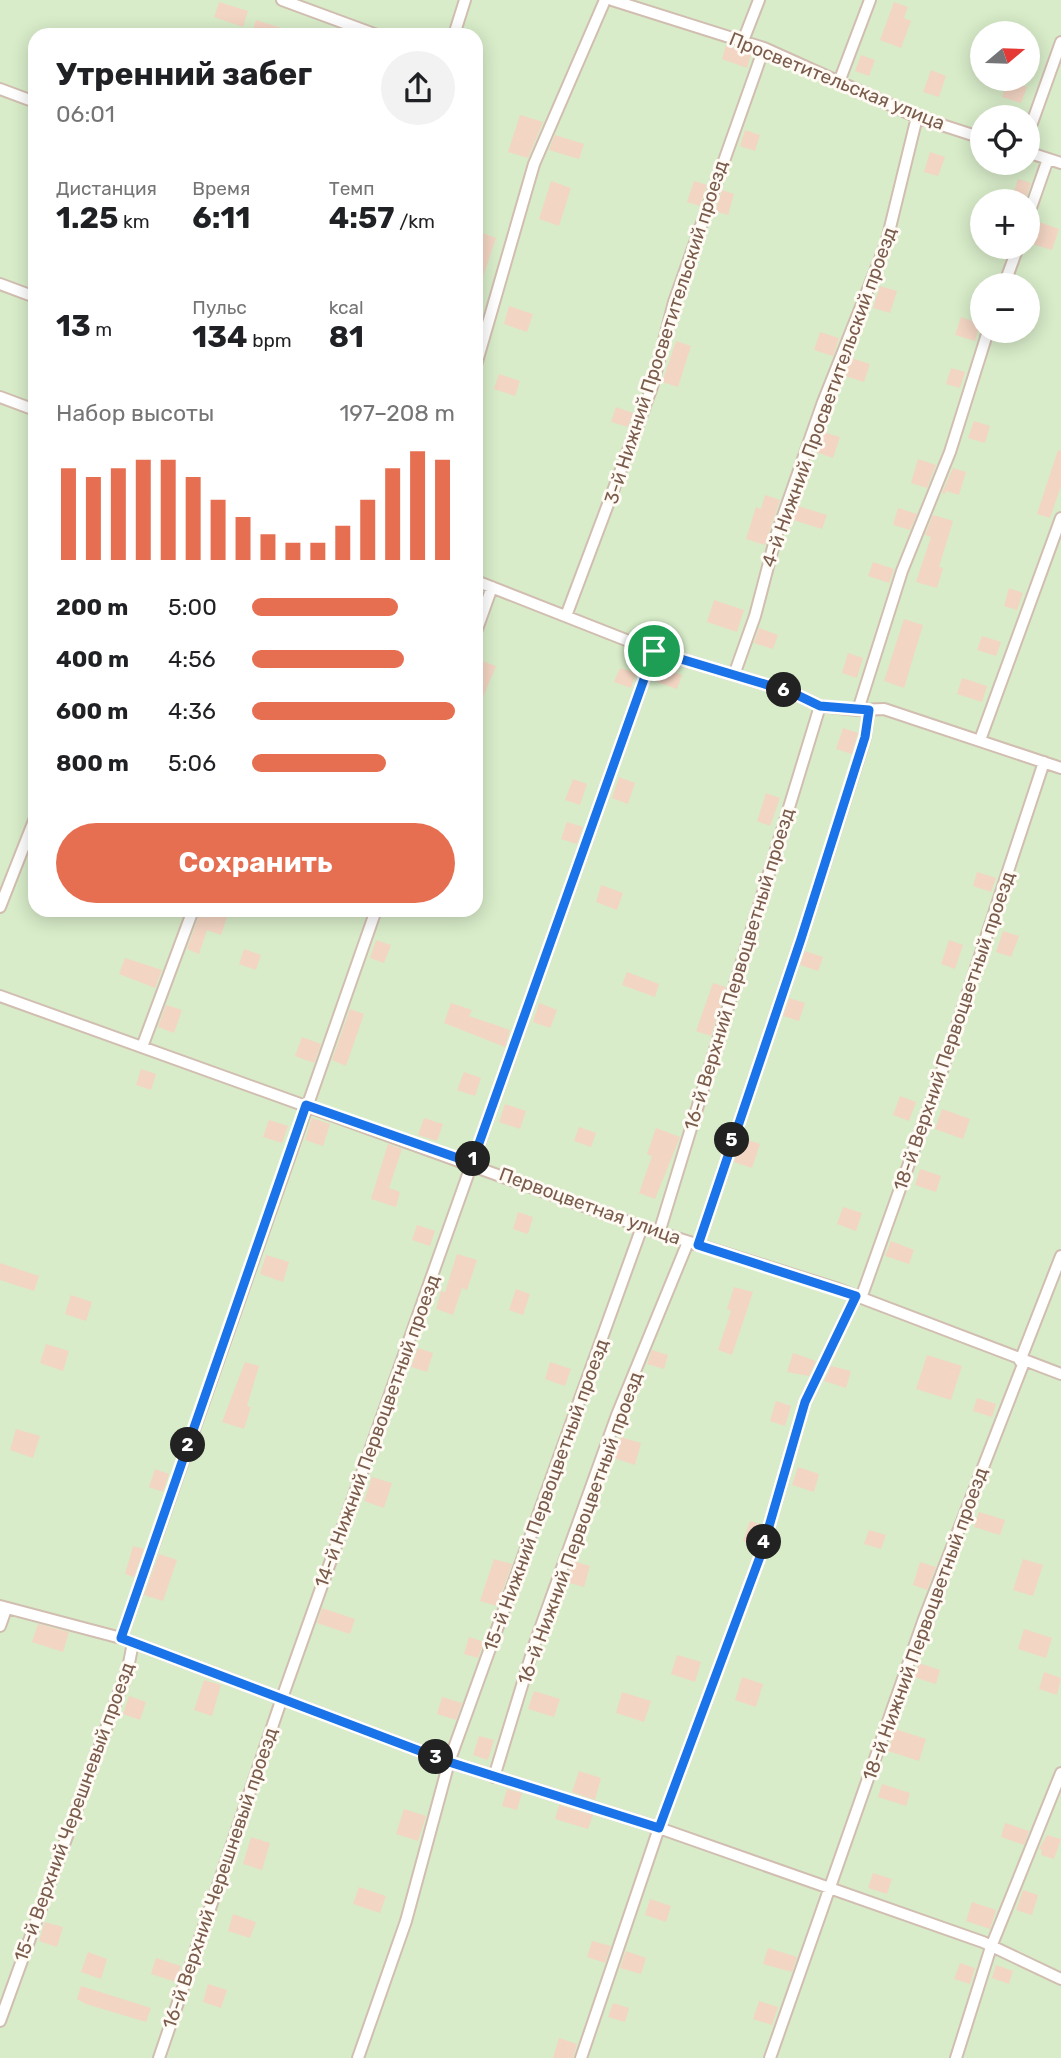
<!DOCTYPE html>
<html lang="ru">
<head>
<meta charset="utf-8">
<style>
  :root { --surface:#fff; --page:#f2f2f2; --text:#202124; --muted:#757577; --accent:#e76f51 }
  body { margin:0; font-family:Rubik,sans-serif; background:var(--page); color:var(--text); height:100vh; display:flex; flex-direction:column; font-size:26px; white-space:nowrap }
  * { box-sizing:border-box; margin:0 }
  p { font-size:23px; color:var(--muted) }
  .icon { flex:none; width:38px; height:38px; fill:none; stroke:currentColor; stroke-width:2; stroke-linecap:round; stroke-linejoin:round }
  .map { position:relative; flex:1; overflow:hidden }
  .panel { position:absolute; left:28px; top:28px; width:455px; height:889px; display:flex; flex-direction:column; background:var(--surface); border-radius:21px; box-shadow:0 4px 18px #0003 }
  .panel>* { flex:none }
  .needle { width:46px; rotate:71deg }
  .buttons { position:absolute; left:970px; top:21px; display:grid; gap:14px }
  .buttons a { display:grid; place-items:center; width:70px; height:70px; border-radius:50%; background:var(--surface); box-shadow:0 4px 18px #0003; font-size:35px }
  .pin { position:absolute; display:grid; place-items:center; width:60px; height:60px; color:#fff; margin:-30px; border:4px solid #fff; border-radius:50%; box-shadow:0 2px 7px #0007 }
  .km { position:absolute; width:35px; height:35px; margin:-18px; border-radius:50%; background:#222; color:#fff; font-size:19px; line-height:35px; text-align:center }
  .round { display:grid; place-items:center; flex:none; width:74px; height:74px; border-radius:37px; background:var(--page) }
  .summary { display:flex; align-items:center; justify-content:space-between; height:119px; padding:0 28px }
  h1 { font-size:32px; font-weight:700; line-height:52px }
  .figures { display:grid; grid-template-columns:repeat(3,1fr); gap:10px; height:119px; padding:7px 28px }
  .figures div { display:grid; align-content:center }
  .figures b { font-size:30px; font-weight:700 }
  .figures small { font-size:19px; font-weight:400 }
  .figures p { font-size:19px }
  .chart { height:196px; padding:14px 28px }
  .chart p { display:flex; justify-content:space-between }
  .chart svg { width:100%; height:126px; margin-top:7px; stroke:var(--accent); stroke-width:6 }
  .primary-button { display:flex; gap:14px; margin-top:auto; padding:14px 28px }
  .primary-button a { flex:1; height:80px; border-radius:42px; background:var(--accent); color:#fff; font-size:28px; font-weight:700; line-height:80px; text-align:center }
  ul { padding:0 28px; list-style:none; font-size:23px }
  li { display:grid; grid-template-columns:112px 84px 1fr; align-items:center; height:52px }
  li i { height:18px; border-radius:9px; background:var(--accent) }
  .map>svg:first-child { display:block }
</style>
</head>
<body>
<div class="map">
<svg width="1061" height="2058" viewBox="0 0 1061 2058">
  <rect width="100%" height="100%" fill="#fdf6ec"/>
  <path fill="#d8ecc9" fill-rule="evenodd" d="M0 0H1061V2058H0ZM982 33H1027V79H982ZM35 35H476V910H35ZM982 117H1027V163H982ZM982 201H1027V247H982ZM982 285H1027V331H982Z"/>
  <path fill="#f3d5c3" d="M219 2 248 11 243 27 214 17Z
    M894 2 908 7 904 18 911 21 901 48 880 40Z
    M256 20 294 32V35H251Z
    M726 45 751 54 747 68 722 59Z
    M861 55 875 60 869 76 855 71Z
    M931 70 946 76 939 97 923 92Z
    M1008 81 1027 87 1021 103 1002 97Z
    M520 115 543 122 528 158 508 152Z
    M745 130 760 135 755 151 740 146Z
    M555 135 584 144 579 159 549 150Z
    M930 152 945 157 938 176 924 172Z
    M1018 179 1031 183 1025 201H1011Z
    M551 181 571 188 559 226 539 219Z
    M694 181 707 185 700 206 687 202Z
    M722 190 734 194 728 215 715 211Z
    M1039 222 1059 229 1052 250 1032 244Z
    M479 232 496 238 479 289H476V242Z
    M880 286 897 291 890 313 873 308Z
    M509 306 533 314 527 332 504 324Z
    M961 317 980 324 975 341 955 335Z
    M820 332 839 338 833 356 814 350Z
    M676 341 691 346 678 387 662 382Z
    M851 358 870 364 864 382 845 376Z
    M951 368 965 372 960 388 946 384Z
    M499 374 520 381 515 396 494 389Z
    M616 407 633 413 628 427 611 422Z
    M974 421 990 426 985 443 968 438Z
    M823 432 840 437 833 458 816 452Z
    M1058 450 1061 451V486L1050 518 1037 514Z
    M918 459 936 465 927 488 911 483Z
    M953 468 966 472 959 495 946 491 945 494 942 493Z
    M765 495 780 500 765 545 746 539 756 507 761 509Z
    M795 505 827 515 822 529 790 519Z
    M898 508 917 514 910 530 893 525Z
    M933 515 953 521 939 567 943 568 937 588 916 582 931 537 925 535Z
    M873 562 894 569 889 583 868 576Z
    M1009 588 1023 593 1017 610 1004 606Z
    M714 600 744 610 737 632 707 622Z
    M904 619 923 625 904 688 884 681Z
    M759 628 778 635 773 649 754 643Z
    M982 636 1001 642 996 656 977 650Z
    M848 653 863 658 857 678 842 673Z
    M476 659 496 666 478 709 476 708Z
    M620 668 636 673 631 688 614 682Z
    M662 668 682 675 677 689 657 682Z
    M962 678 987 686 982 702 957 694Z
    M843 728 858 733 852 754 836 749Z
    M619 777 635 783 628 804 612 798Z
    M573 779 587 784 580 805 565 800Z
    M766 793 780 798 770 826 757 821Z
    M567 822 583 827 577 844 561 839Z
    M977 872 996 878 991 892 973 886Z
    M601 885 623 893 617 910 596 902Z
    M201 910 227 917 221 935 207 930 199 954 187 949Z
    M1003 931 1019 936 1011 957 996 952Z
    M376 940 391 945 384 963 370 958Z
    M949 940 963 945 955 969 941 964Z
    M244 949 261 955 256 970 239 964Z
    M805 951 823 957 818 971 800 965Z
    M125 958 162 970 155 988 119 974Z
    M627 972 659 984 655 997 622 985Z
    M713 983 726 987 711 1036 696 1031Z
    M789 998 805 1003 799 1021 783 1016Z
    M451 1003 472 1010 469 1016 510 1030 505 1047 444 1023Z
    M539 1003 557 1010 550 1028 533 1022Z
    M166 1005 182 1010 174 1033 158 1027Z
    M350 1009 364 1014 346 1066 332 1060Z
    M302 1037 321 1044 314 1063 295 1056Z
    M141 1069 156 1074 151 1090 136 1085Z
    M464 1072 481 1078 475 1096 457 1090Z
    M900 1096 916 1102 909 1121 893 1115Z
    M505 1104 526 1111 520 1129 499 1122Z
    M942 1109 970 1119 963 1139 935 1129Z
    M312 1118 330 1124 323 1146 305 1140Z
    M424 1118 443 1124 437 1141 418 1135Z
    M269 1120 288 1126 282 1143 263 1137Z
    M579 1127 596 1133 591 1147 574 1141Z
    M656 1128 680 1137 655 1199 639 1193 652 1156 647 1154Z
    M742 1138 760 1144 752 1168 734 1162Z
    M388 1144 402 1149 389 1188 400 1192 396 1207 371 1199Z
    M920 1169 941 1176 936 1192 915 1185Z
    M843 1207 862 1213 856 1231 837 1224Z
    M518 1212 533 1217 528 1234 513 1229Z
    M417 1225 435 1231 430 1246 412 1240Z
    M891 1241 914 1250 909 1264 885 1256Z
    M457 1254 477 1260 467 1290 462 1288 453 1315 436 1309 441 1291 445 1292Z
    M266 1255 289 1262 283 1282 260 1274Z
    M0 1263 39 1276 34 1291 0 1280Z
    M734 1287 753 1292 732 1355 718 1350 731 1311 727 1309Z
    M516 1289 530 1294 523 1315 509 1310Z
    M71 1295 92 1302 86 1321 65 1314Z
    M46 1344 69 1351 63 1371 40 1363Z
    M418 1348 433 1353 427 1372 411 1367Z
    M652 1350 668 1355 664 1369 647 1364Z
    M793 1353 816 1361 809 1376 787 1372Z
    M927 1355 962 1366 951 1400 916 1389Z
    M245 1362 259 1366 247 1406 251 1407 244 1429 222 1422Z
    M550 1362 571 1369 565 1386 545 1379Z
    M831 1366 851 1371 846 1388 824 1381Z
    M977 1398 996 1404 992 1417 973 1411Z
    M776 1401 791 1406 785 1426 770 1421Z
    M16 1429 40 1436 33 1458 10 1450Z
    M620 1437 641 1443 635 1465 614 1458Z
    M798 1467 819 1474 814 1492 792 1485Z
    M155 1469 169 1474 163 1492 149 1487Z
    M372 1477 392 1483 384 1508 364 1501Z
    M979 1512 1005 1520 1000 1535 974 1527Z
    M750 1521 761 1524 755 1545 743 1541Z
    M869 1530 886 1535 881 1549 864 1544Z
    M133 1546 144 1549 134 1577 125 1574Z
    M159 1554 177 1560 163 1601 144 1595Z
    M494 1559 512 1564 497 1606 480 1601Z
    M1023 1559 1043 1565 1033 1596 1013 1590Z
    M573 1561 590 1566 584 1587 566 1582Z
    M920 1562 936 1567 927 1590 913 1585Z
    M322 1608 355 1619 350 1634 317 1623Z
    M38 1624 69 1632 63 1652 32 1642Z
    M1024 1629 1052 1638 1046 1658 1018 1649Z
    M469 1637 484 1642 478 1658 464 1654Z
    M677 1655 701 1662 695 1682 671 1674Z
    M919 1663 940 1670 936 1684 914 1677Z
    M1044 1672 1061 1678 1057 1695 1039 1689Z
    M742 1677 763 1684 756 1707 735 1700Z
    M204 1680 221 1685 212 1716 194 1710Z
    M534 1691 560 1699 554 1717 528 1709Z
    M622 1692 651 1701 644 1722 616 1713Z
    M129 1696 146 1702 140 1720 123 1714Z
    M442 1697 462 1703 456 1720 437 1714Z
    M895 1729 926 1739 919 1761 888 1751Z
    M479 1736 494 1740 488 1760 473 1755Z
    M579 1771 601 1778 595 1800 572 1792Z
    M882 1784 910 1793 906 1806 878 1797Z
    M507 1789 522 1793 517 1810 502 1806Z
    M559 1805 593 1815 588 1829 555 1819Z
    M404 1809 426 1816 418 1841 396 1834Z
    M1005 1823 1029 1831 1024 1845 1001 1837Z
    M1047 1835 1061 1839 1054 1859 1041 1855 1042 1850 1039 1849Z
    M251 1837 270 1843 262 1870 243 1864Z
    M873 1873 892 1879 887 1894 868 1888Z
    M359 1887 386 1896 380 1913 353 1904Z
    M1023 1890 1038 1895 1032 1915 1016 1910Z
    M650 1899 671 1906 666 1922 645 1915Z
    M972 1902 996 1910 990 1929 966 1921Z
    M233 1914 256 1922 250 1938 228 1931Z
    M45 1922 63 1927 57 1947 39 1941Z
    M592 1941 611 1946 605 1963 587 1957Z
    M768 1948 797 1957 792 1972 763 1964Z
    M626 1951 646 1958 641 1974 620 1968Z
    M88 1952 107 1959 101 1979 81 1972Z
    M156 1958 181 1966 176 1982 151 1974Z
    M960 1963 975 1968 970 1984 954 1979Z
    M996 1965 1013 1971 1009 1984 992 1978Z
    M208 1984 227 1990 221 2008 203 2002Z
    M81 1986 151 2008 146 2022 86 2004 77 1999Z
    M759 2001 778 2007 772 2025 753 2019Z
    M613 2003 629 2008 625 2022 608 2017Z
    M559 2038 577 2044 573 2058H553Z"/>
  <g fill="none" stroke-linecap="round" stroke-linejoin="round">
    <g stroke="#d1beb0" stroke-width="14">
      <path id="service" d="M282 0 377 35
        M612 0 764 48 917 117 982 138
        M454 35 465 0
        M743 41 759 0
        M839 82 870 0
        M0 89 35 102
        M1027 137 1061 42
        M1027 152 1061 163
        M1027 219 1048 159
        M0 284 35 297
        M1004 285 1018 247
        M476 365 534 164 605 0
        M0 397 35 410
        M476 581 654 651 791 692 820 706 858 710 884 709 1061 768
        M566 616 652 387 674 302 764 48
        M476 632 492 587
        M734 675 755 616 776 536 823 402 886 244 917 117
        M858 710 902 571 950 452 988 331
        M980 740 1061 518
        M0 907 35 818
        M0 996 642 1227 838 1289 1061 1374
        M142 1047 193 910
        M659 1233 820 706
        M698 1245 801 939 865 738 869 710
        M861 1298 942 1071 1044 762
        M1020 1361 1061 1256
        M0 1606 121 1638 449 1762 659 1828 983 1942 1061 1979
        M0 1626 6 1609
        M121 1638 376 910
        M494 1777 535 1643 617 1415 688 1242
        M0 2021 128 1668 133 1643
        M159 2058 282 1698 654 651
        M358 2058 406 1921 449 1762 642 1227
        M581 2058 659 1828 761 1554 805 1402 856 1296
        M770 2058 924 1619 1024 1362
        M956 2058 991 1947 1061 1773"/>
    </g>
    <use href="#service" stroke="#fff" stroke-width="10"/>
  </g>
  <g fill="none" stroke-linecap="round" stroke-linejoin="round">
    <g stroke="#fff" stroke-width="14">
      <path id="route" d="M654 651 791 692 820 706 869 710 865 737 801 939 698 1245 856 1296 805 1402 761 1554 659 1828 449 1762 121 1638 306 1105 472 1163Z"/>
    </g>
    <use href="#route" stroke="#1a73e8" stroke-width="9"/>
  </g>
  <g text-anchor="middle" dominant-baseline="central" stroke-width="6" stroke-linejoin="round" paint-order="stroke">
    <g font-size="19" fill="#7a5c4d" stroke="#fffaf3">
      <text transform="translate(837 81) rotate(22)">Просветительская улица</text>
      <text transform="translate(666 332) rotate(-72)">3-й Нижний Просветительский проезд</text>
      <text transform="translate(829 397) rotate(-70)">4-й Нижний Просветительский проезд</text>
      <text transform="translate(739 969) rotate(-73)">16-й Верхний Первоцветный проезд</text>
      <text transform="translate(954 1031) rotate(-71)">18-й Верхний Первоцветный проезд</text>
      <text transform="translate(590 1206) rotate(20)">Первоцветная улица</text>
      <text transform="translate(377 1431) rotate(-70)">14-й Нижний Первоцветный проезд</text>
      <text transform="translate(546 1495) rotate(-70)">15-й Нижний Первоцветный проезд</text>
      <text transform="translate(580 1528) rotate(-70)">16-й Нижний Первоцветный проезд</text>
      <text transform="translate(925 1624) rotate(-70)">18-й Нижний Первоцветный проезд</text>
      <text transform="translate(74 1812) rotate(-70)">15-й Верхний Черешневый проезд</text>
      <text transform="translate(220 1878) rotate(-71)">16-й Верхний Черешневый проезд</text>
    </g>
  </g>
</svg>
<div class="buttons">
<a><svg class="needle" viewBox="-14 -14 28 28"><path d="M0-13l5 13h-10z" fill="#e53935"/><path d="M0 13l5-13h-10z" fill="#757577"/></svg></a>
<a><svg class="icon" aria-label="locate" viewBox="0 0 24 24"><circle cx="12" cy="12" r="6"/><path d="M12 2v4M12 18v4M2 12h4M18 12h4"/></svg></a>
<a>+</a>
<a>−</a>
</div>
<div class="pin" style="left:654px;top:651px;background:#1e9e55"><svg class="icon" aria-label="arrive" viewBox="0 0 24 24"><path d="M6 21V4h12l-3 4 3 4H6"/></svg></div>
<b class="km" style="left:473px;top:1159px">1</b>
<b class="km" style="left:188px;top:1445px">2</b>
<b class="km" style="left:436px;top:1757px">3</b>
<b class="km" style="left:764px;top:1542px">4</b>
<b class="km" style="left:732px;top:1140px">5</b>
<b class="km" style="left:784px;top:690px">6</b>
<section class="panel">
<div class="summary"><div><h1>Утренний забег</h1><p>06:01</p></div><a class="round"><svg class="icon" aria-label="share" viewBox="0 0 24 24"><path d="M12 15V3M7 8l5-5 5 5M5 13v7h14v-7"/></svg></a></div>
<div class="figures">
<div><p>Дистанция</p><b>1.25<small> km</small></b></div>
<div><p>Время</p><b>6:11</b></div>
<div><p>Темп</p><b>4:57<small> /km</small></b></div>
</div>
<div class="figures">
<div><b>13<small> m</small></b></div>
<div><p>Пульс</p><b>134<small> bpm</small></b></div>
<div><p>kcal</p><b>81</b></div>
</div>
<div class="chart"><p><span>Набор высоты</span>197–208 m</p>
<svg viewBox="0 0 160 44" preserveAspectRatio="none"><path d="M5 44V12M15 44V15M25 44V12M35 44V9M45 44V9M55 44V15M65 44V23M75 44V29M85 44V35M95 44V38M105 44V38M115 44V32M125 44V23M135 44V12M145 44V6M155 44V9"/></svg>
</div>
<ul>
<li><b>200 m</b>5:00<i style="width:72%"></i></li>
<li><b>400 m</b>4:56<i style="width:75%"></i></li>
<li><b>600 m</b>4:36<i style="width:100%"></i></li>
<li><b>800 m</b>5:06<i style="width:66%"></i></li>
</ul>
<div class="primary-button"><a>Сохранить</a></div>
</section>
</div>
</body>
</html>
